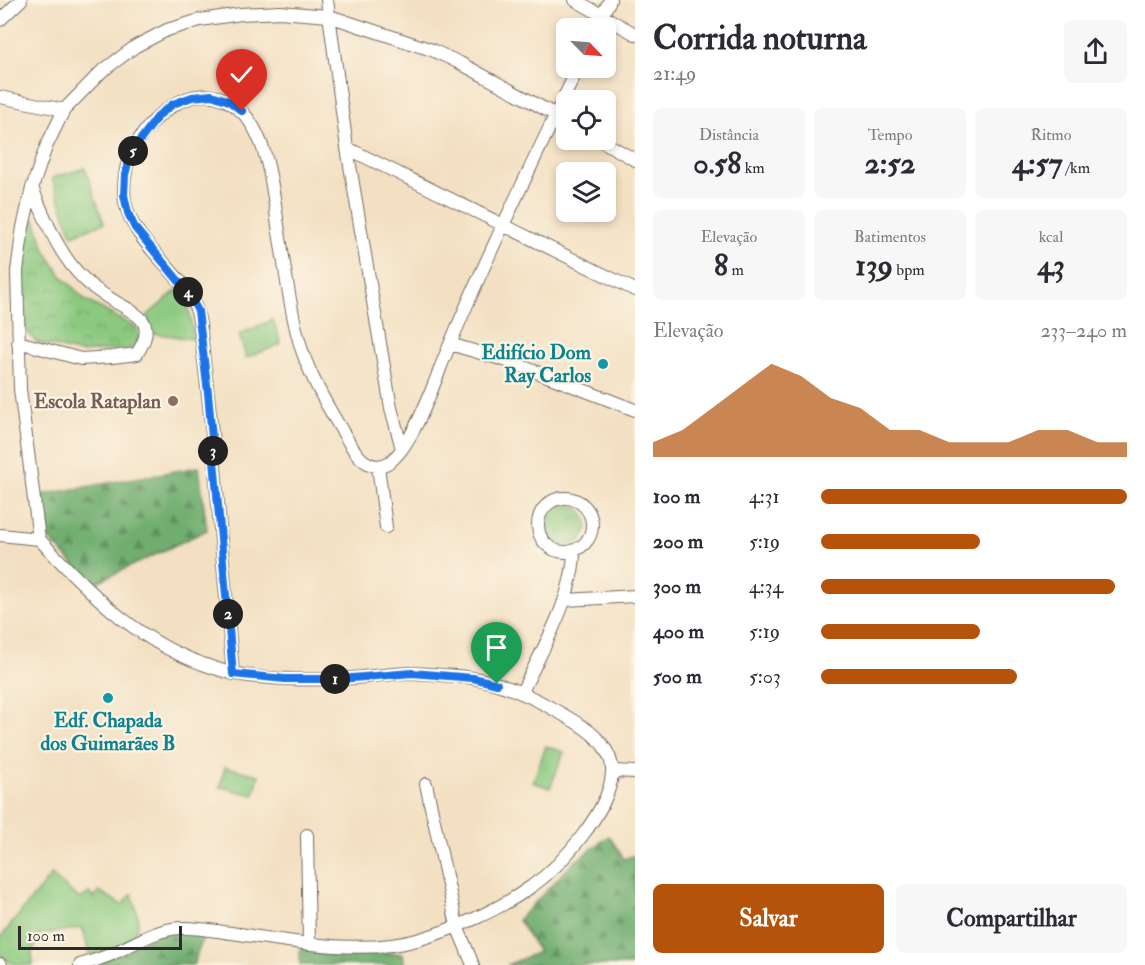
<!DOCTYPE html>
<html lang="pt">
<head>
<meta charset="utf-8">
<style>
  :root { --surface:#fff; --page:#f7f7f7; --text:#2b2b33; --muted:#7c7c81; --accent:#b45309 }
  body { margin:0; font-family:"IM FELL Double Pica",serif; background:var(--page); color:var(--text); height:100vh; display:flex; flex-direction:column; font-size:22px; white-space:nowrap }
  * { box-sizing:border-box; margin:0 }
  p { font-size:20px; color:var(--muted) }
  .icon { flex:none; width:33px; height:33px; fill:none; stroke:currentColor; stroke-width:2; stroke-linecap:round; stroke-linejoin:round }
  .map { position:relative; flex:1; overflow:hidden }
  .details { display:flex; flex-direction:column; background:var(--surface); width:510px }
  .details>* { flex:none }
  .needle { width:39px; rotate:115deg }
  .fabs { position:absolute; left:556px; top:18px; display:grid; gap:12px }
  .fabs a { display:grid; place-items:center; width:60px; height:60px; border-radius:9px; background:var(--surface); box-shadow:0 3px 9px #0003; font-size:30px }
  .scale { position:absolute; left:18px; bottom:15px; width:164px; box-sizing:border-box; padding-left:6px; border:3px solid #2b2b2b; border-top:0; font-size:16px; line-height:21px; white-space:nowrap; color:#2b2b2b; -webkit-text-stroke:4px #fcf5e5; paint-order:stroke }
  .pin { position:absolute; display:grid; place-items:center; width:51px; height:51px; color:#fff; margin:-62px -26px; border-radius:50% 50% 50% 0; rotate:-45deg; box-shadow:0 0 6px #0007 }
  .pin .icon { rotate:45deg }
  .km { position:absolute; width:30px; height:30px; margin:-15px; border-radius:50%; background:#222; color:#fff; font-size:16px; line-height:30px; text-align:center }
  .round { display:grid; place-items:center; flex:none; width:63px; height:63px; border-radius:9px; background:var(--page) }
  .summary { display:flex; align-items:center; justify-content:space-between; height:102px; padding:0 18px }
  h1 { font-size:33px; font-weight:700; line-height:45px }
  .stats { display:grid; grid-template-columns:repeat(3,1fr); gap:9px; height:102px; padding:6px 18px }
  .stats div { display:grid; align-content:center; border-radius:9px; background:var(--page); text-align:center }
  .stats b { font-size:30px; font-weight:700 }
  .stats small { font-size:16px; font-weight:400 }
  .stats p { font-size:16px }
  .chart { height:168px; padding:12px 18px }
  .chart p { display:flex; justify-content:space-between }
  .chart svg { width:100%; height:108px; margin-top:6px; fill:var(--accent); opacity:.7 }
  .cta { display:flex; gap:12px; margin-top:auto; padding:12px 18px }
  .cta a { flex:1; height:69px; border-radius:9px; background:var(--accent); color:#fff; font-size:24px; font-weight:700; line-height:69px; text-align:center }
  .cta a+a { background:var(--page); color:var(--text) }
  ul { padding:0 18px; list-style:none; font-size:20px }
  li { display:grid; grid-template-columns:96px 72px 1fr; align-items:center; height:45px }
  li i { height:15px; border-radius:8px; background:var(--accent) }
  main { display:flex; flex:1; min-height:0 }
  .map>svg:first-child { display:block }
</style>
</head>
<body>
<main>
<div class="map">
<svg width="635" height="965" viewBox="0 0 635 965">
  <defs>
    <pattern id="forest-firs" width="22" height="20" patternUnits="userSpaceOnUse" patternTransform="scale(1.5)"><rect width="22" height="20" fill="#70ad6e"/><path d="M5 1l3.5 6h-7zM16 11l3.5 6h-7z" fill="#5c8d5b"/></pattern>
    <pattern id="park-crowns" width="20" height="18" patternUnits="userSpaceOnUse" patternTransform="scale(1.5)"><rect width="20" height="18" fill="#8bc97f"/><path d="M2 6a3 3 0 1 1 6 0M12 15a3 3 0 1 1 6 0" fill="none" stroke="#72a368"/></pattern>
  </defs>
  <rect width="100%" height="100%" fill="#fcf5e5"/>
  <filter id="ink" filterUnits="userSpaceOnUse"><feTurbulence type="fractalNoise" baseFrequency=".0167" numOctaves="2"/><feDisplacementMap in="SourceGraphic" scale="12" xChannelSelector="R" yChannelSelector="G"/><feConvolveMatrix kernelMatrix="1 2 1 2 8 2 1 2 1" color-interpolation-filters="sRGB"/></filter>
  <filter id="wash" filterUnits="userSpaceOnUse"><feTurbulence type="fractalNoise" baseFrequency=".008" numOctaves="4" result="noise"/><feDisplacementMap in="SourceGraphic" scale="24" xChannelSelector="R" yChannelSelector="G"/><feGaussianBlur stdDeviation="1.35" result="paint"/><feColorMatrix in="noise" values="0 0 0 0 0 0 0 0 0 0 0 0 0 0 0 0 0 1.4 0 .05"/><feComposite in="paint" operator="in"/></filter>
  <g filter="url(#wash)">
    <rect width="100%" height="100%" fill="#f3e0c2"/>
    <path fill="#8bc97f" stroke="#5b7a55" stroke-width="1.5" d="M85 168 104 223 72 235 52 178Z
      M178 289 188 304 194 339 151 333 147 316Z
      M273 320 281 344 246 358 239 334Z
      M546 746 564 752 550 788 533 782Z
      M225 767 259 775 254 795 220 787Z
      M51 875 80 899 89 893 94 898 99 891 122 905 132 894C134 903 139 914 138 923 137 944 105 951 89 955L83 928 37 935V943L32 952 33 965C18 965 10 965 0 955V938Z"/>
    <path fill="url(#forest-firs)" stroke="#4e6c4c" stroke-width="1.5" d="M199 467 207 530 93 584 49 539 40 495Z
      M609 836 624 859 635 855V965H507L539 952 518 920 573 863Z
      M169 929 206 930 193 965H93Z
      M305 945 403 954 405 965H300V951Z"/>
    <path fill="url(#park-crowns)" stroke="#5b7a55" stroke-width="1.5" d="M35 219 45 250 61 275 85 300 137 328C140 337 140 341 133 348L81 353 36 342 25 329 22 312 23 264 29 220Z
      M547 525a20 20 0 1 1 40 0a20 20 0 1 1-40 0Z"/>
  </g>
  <g filter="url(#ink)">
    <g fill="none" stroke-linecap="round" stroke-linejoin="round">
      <g stroke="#716a60" stroke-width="14">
        <path id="minor" d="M327 0 347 148 391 408 402 449
          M575 0 635 34
          M0 20 21 0
          M596 28 610 0
          M0 97 64 110
          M600 140 635 160
          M347 148 635 290
          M18 342 81 359 112 357 137 354C142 345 149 334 144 323 139 312 113 302 103 294 96 290 90 285 85 280 58 255 46 220 32 188
          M450 344 511 362 635 410
          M378 466 386 527
          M538 525a27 27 0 1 1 54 0a27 27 0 1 1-54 0Z
          M0 535 39 539C85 588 134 639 200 663 211 667 224 672 236 674 270 680 304 680 338 679 362 678 385 674 409 673 419 673 430 674 441 675 451 676 462 676 473 678 503 683 529 695 555 710 572 720 590 729 602 744 608 752 613 763 612 773 610 810 561 866 532 886 499 910 455 929 417 940 364 955 292 942 239 934 220 932 200 927 181 928 157 929 138 942 116 952 105 958 92 961 80 965
          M39 539 20 389 17 271 23 227 32 188 46 147 64 110 101 72 136 46 167 30 200 20 241 14 280 12 329 16 432 50 460 63 567 121
          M566 600 635 596
          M233 674C226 597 219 521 213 444 210 414 207 383 203 353 202 340 201 327 198 315 186 269 126 244 124 192 124 177 127 160 134 148 154 111 201 74 240 110 269 136 273 194 279 232 285 267 289 303 298 337 307 372 326 404 344 434 352 448 364 470 383 465 408 459 434 384 443 361 484 261 532 165 578 68
          M522 692C542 649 574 598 574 550
          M613 771 635 772
          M426 784 457 926 473 965
          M307 835 309 944
          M0 964 1 965"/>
      </g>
      <use href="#minor" stroke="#fff" stroke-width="12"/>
    </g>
  </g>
  <g fill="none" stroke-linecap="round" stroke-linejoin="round" filter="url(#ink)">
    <g stroke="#fff" stroke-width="12">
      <path id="route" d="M242 111 229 101 212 95 192 97 173 104 159 115 135 147 129 160 125 175 124 195 128 213 135 228 187 291 198 311 208 393 233 674 285 679H340L412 673 473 678 497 684"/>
    </g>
    <use href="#route" stroke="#1a73e8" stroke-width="8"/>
  </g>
  <g fill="#0f9aa8" stroke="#fcf5e5" stroke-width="2">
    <circle cx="603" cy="364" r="6"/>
    <circle cx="108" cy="698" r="6"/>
  </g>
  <circle fill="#8d6e63" stroke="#fcf5e5" stroke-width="2" cx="173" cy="401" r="6"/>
  <g text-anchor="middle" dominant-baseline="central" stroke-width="4.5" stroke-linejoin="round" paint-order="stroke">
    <g font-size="20" font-weight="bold" fill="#0d838f" stroke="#fcf5e5" text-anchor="end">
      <text x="591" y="352">Edifício Dom<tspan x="591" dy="23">Ray Carlos</tspan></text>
      <text x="108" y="720" text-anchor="middle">Edf. Chapada<tspan x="108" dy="23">dos Guimarães B</tspan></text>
    </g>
    <g font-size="20" font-weight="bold" fill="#785e54" stroke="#fcf5e5" text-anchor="end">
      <text x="161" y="401">Escola Rataplan</text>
    </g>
  </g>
</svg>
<div class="fabs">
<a><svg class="needle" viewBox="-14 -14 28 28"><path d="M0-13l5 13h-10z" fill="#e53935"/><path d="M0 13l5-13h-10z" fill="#7c7c81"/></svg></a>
<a><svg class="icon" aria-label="locate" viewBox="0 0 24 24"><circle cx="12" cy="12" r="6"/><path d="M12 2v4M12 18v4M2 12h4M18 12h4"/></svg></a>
<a><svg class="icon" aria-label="layers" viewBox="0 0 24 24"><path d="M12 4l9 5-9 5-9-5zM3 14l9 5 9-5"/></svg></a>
</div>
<div class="scale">100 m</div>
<div class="pin" style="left:497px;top:684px;background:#1e9e55"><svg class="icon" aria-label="arrive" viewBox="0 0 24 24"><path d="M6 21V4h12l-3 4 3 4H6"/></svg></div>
<div class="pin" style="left:242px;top:111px;background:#d93025"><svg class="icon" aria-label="check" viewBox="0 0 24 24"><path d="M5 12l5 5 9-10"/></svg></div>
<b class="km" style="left:335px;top:679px">1</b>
<b class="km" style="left:228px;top:614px">2</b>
<b class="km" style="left:213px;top:451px">3</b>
<b class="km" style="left:188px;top:292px">4</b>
<b class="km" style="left:133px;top:151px">5</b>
</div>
<section class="details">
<div class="summary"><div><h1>Corrida noturna</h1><p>21:49</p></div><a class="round"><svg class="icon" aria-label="share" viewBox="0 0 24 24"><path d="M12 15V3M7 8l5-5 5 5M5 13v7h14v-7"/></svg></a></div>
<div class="stats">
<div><p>Distância</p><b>0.58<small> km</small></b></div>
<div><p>Tempo</p><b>2:52</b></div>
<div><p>Ritmo</p><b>4:57<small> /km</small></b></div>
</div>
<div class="stats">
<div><p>Elevação</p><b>8<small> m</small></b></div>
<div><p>Batimentos</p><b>139<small> bpm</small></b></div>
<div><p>kcal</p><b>43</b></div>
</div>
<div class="chart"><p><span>Elevação</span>233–240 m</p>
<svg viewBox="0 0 160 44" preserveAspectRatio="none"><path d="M0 44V38L10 33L20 24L30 15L40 6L50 11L60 20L70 24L80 33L90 33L100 38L110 38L120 38L130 33L140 33L150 38L160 38V44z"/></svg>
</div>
<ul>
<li><b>100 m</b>4:31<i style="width:100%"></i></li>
<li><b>200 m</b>5:19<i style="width:52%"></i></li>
<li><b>300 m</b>4:34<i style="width:96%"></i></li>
<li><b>400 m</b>5:19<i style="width:52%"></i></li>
<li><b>500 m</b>5:03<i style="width:64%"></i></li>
</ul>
<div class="cta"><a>Salvar</a><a>Compartilhar</a></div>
</section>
</main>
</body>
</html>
